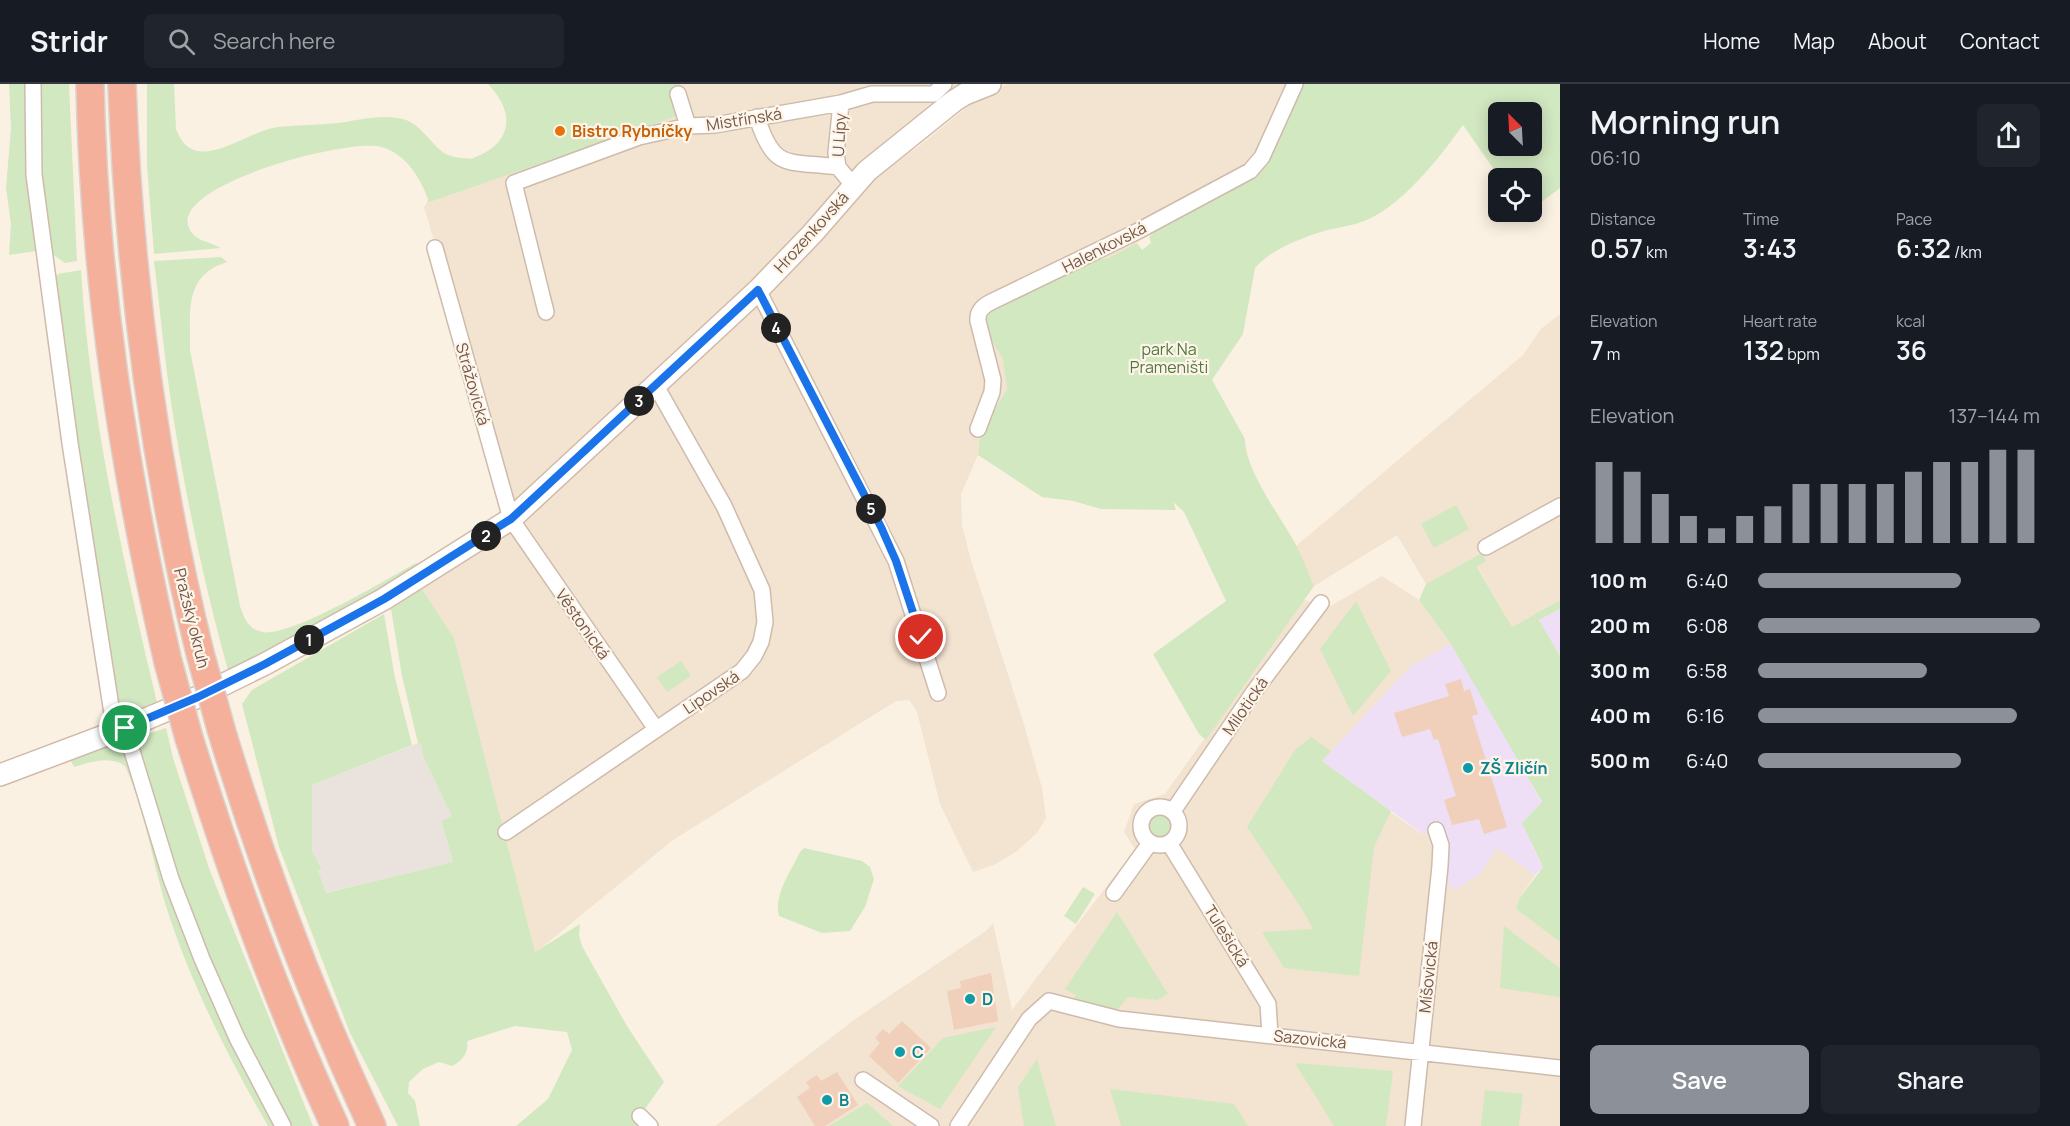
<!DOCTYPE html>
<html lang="en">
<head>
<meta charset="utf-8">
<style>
  :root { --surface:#171b24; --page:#20242c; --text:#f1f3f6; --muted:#9ea1a6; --line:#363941; --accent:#8c9099 }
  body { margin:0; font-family:Manrope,sans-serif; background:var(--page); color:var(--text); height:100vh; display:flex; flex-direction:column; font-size:22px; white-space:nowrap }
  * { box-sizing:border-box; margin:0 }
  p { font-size:20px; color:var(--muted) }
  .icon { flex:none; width:33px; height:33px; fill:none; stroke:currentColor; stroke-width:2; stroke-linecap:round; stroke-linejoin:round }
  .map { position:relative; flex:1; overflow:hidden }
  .sheet { display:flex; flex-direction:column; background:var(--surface); width:510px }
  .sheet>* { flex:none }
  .needle { width:39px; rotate:336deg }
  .fabs { position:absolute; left:1488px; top:18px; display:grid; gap:12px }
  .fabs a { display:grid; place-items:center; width:54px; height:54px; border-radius:9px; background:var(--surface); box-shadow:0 3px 15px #0003; font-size:30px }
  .pin { position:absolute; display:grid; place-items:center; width:51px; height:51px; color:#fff; margin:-26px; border:3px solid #fff; border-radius:50%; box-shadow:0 2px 6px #0007 }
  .km { position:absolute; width:30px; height:30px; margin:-15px; border-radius:50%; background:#222; color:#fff; font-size:16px; line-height:30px; text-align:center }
  .round { display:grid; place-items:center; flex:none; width:63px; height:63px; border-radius:9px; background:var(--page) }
  .headline { display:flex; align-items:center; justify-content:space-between; height:102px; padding:0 30px }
  h1 { font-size:33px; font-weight:600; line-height:45px }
  .figures { display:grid; grid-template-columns:repeat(3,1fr); gap:9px; height:102px; padding:6px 30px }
  .figures div { display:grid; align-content:center }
  .figures b { font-size:26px; font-weight:600 }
  .figures small { font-size:16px; font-weight:400 }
  .figures p { font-size:16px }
  .chart { height:168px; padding:12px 30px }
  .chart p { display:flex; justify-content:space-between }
  .chart svg { width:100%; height:108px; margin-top:6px; stroke:var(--accent); stroke-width:6 }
  .button { display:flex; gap:12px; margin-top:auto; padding:12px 30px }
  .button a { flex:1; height:69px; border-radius:9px; background:var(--accent); color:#fff; font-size:24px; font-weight:600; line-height:69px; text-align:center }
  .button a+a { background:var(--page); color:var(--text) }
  ul { padding:0 30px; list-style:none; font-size:20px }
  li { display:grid; grid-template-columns:96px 72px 1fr; align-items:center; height:45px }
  li i { height:15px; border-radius:8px; background:var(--accent) }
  header { display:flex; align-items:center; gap:36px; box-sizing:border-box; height:84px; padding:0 30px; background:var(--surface); border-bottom:2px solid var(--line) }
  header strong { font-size:28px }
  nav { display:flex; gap:33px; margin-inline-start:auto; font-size:21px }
  .search { width:420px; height:54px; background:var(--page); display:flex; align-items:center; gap:15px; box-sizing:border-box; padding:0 21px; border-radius:9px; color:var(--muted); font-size:22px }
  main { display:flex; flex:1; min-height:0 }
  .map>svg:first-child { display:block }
</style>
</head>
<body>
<header>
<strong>Stridr</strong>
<div class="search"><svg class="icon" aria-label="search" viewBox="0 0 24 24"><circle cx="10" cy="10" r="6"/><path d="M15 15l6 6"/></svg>Search here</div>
<nav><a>Home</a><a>Map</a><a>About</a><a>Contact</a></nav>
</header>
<main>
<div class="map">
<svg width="1560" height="1042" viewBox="0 0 1560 1042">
  <rect width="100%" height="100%" fill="#fbf1e2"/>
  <path fill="#f3e3d1" d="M680 0H965L521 418 512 415 424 123 427 119 689 28Z
    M1008 0H1303L1277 60 1263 84 1247 98 1147 151 1137 159 1108 174 1092 176 985 244 1003 276 1007 305 980 349 978 371 961 410 962 441 970 473 1023 637 1042 704 1046 734 1037 749 1017 767 994 781 973 788 940 720 917 628 909 616 896 617 673 756 535 869 454 554 422 505 515 441 868 97 918 63 983 10Z
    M1560 230V516L1512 543 1477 482 1482 469 1426 500 1397 451 1314 502 1296 462 1523 271 1541 245Z
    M1382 492 1419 516 1451 560 1411 582 1322 677 1373 716 1422 750 1444 743 1450 765 1447 798 1480 790 1497 764 1535 791 1519 815 1516 825 1560 858V1042H715L858 933 986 847 993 839 1012 926 1135 765 1124 748 1134 720 1165 710 1303 516 1331 522Z"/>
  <path fill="#eae3dd" d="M418 659 421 661 423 672 453 732 441 738 453 778 325 809 318 786 322 784 312 767V701Z"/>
  <path fill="#eedff7" d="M1560 525V572L1539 536Z
    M1451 560 1473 595 1542 719 1531 759 1543 783 1535 791 1497 764 1480 790 1455 806 1447 798 1450 764 1444 744 1423 750 1322 677 1411 582Z"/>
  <path fill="#d2e8c1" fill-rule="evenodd" d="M9 0H27L37 167 9 171 11 140 6 104 11 44Z
    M38 0H69L77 177 65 179 52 170 38 91Z
    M147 0H174L176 45C195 95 244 47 278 43 298 41 318 41 338 39 359 36 385 29 406 36 422 42 430 59 444 69 450 73 462 74 470 75 512 61 517 30 488 0H680L689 28 427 119 428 115C420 93 405 69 381 63 349 54 177 99 188 141 192 157 209 157 221 164L154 170 147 81Z
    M1303 0H1560V104L1532 125V94H1500L1463 41C1440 73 1408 114 1373 133 1358 141 1340 143 1324 147 1301 154 1270 166 1255 184L1243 250 1212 296 1245 355C1245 386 1280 432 1295 459 1302 473 1308 488 1314 502L1206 656 1199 650 1153 570 1226 517 1184 428 1173 418 1176 426 1101 425 1073 417 1042 413 978 371 980 349 1007 305 1003 276 985 244 987 227 1092 176 1108 174 1137 159 1142 166 1151 159 1149 153 1163 139 1247 98 1263 84 1277 60ZM1498 28H1532V62H1498Z
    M221 173 227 178C182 192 191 231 190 266L240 522C244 534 248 545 262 548 290 554 387 495 416 479L425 483 229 590C204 501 185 410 171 318 164 271 160 224 154 177Z
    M81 186C90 334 124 479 158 623L131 632 120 628 116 622 53 195 58 190Z
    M1456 421 1469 445 1434 464 1421 440Z
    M1482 469 1486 477 1477 483 1512 543 1560 516V525L1539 536 1560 572V858L1516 825 1519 815 1543 783 1522 739 1542 718 1451 560 1419 516 1426 500Z
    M422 505 454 554 535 868 580 840 579 851 582 862 627 942 664 998 635 1039 637 1042H516L548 1015 572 966 567 948 515 942 467 957C469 969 462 977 452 982L439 978 423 985 409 998 408 1009 415 1017 420 1042H398L350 949 279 763 242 620 252 606 384 530 395 594 412 661 312 701V767L322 785 318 786 326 809 453 778 441 737 452 732 423 672 421 661 418 659 402 592 391 525Z
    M1356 517 1391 587 1353 632 1320 565Z
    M681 577 691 592 667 608 657 593Z
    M166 644 173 674 210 787 313 1042H287L193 846 134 658 141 652Z
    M121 653 152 753 278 1042H268C228 973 190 898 166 822 152 776 145 726 125 682 110 671 90 678 74 683L69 673Z
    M1311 653 1331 667 1322 677 1391 727 1374 763 1359 892 1284 884 1262 848 1313 845 1304 828 1247 743 1295 666Z
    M1149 741a11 11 0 1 1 22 0a11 11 0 1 1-22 0Z
    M804 764 862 777 870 783 874 795 865 823 850 847 822 849 779 832C773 812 791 787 800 768Z
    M1083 803 1095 810 1076 840 1064 832Z
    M1117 828 1168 910 1157 916 1128 913 1117 926 1088 922 1074 915 1076 911 1065 905Z
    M1504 842 1560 884V913L1500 904Z
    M996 943 940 1025 898 1002 943 954Z
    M1037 975 1056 1042H1024L1018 1003Z
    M1295 979 1393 987 1386 1042H1334Z
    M1110 1005 1234 1020 1248 1042H1121Z
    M1485 1006 1523 1010 1519 1042H1481Z
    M867 1019 893 1042H829Z"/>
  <path fill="#f0cfbb" d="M1461 595 1464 607 1470 605 1478 630 1472 632 1507 743 1484 750 1479 735 1452 741 1444 716 1456 712 1438 655 1434 656 1430 645 1402 653 1394 629 1449 612 1445 600Z
    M991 889 998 937 954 946 947 907 961 904 960 897Z
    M902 937 931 964 898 999 869 972 880 959 875 954 883 945 889 950Z
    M837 988 858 1021 825 1042H815L797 1013 810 1004 806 998 817 991 821 997Z"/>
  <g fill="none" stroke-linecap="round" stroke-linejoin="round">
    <g stroke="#cebbac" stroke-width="18">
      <path id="street" d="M33 0 34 91 70 359 112 629 125 644 171 795 202 875 237 954 283 1042
        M678 10 688 42
        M757 33C774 89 789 76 838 83L853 101
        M838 83 836 69 841 19
        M435 164 511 435 656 645
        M758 206 896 477 938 609
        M546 228 514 99 639 53 688 42 715 41 841 19 872 10H934L944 0
        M978 345 992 308 993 296 978 237C977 227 983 222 991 218L1138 147 1250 87 1262 73 1295 0
        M1486 463 1560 422
        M1141 742a19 19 0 1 1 38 0a19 19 0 1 1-38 0Z
        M1173 727 1253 609 1321 519
        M506 748 742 587 754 572 761 558 765 538 762 506 724 422 656 302
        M1169 759 1268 920 1270 951
        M1114 809 1150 759
        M863 996 931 1042
        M640 1032 650 1042
        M958 1042 1029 935 1049 917 1119 935 1560 984
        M1413 1042 1440 782 1441 761 1436 746"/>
    </g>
    <g stroke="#d1baaa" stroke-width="24">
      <path id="secondary" d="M0 691 125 644 198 613 265 580 384 515 511 435 758 206 812 150 867 87 954 17 965 10 990 0"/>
    </g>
    <g stroke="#dad3d0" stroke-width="30">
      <path id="highway" d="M90 0C94 198 124 386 168 578
        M122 0C129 193 154 382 200 569
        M221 645C262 781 312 913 372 1042
        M189 654C231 788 276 914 335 1042"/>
    </g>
    <use href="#street" stroke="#fff" stroke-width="15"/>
    <use href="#secondary" stroke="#fff" stroke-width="21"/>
    <use href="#highway" stroke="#f4b09b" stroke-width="27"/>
    <g stroke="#dad3d0" stroke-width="30" stroke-linecap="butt">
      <path id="highway-bridge" d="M200 569 221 645
        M168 578 189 654"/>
    </g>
    <use href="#highway-bridge" stroke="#f4b09b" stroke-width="27"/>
  </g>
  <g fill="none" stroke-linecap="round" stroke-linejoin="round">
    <g stroke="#fff" stroke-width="12">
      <path id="route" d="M125 644 198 613 265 580 384 515 511 435 758 206 881 443 896 477 921 553"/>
    </g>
    <use href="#route" stroke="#1a73e8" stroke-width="8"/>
  </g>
  <circle fill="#e8710a" stroke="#fef5e8" stroke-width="2" cx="560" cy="47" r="6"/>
  <g fill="#0f9aa8" stroke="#fef5e8" stroke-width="2">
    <circle cx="1468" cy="684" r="6"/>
    <circle cx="970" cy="915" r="6"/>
    <circle cx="900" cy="968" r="6"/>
    <circle cx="827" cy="1016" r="6"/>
  </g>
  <g text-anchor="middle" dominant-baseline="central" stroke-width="4.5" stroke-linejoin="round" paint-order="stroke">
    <g font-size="16" fill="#72574a" stroke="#fef5e8">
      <text transform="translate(744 35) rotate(-9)">Mistřínská</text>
      <text transform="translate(839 51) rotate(-87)">U Lípy</text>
      <text transform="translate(811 148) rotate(-48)">Hrozenkovská</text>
      <text transform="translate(1104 163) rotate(-27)">Halenkovská</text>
      <text transform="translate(473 300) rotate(74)">Strážovická</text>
      <text transform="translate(192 534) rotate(76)">Pražský okruh</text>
      <text transform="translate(583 540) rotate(55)">Věstonická</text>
      <text transform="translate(711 608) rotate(-34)">Lipovská</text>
      <text transform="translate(1245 622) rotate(-55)">Milotická</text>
      <text transform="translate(1227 852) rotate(58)">Tulešická</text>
      <text transform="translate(1428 893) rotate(-84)">Míšovická</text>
      <text transform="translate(1310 955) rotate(6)">Sazovická</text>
    </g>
    <g font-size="16" font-weight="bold" fill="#c56008" stroke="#fef5e8" text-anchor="start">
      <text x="572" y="47">Bistro Rybníčky</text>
    </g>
    <g font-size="16" fill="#537842" stroke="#fef5e8">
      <text x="1169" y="265">park Na<tspan x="1169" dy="18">Prameništi</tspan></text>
    </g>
    <g font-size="16" font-weight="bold" fill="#0d838f" stroke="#fef5e8" text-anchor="start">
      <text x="1480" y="684">ZŠ Zličín</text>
      <text x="982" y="915">D</text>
      <text x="912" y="968">C</text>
      <text x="839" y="1016">B</text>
    </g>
  </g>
</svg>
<div class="fabs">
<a><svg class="needle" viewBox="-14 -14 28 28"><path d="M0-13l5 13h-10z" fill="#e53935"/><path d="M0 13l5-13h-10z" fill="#9ea1a6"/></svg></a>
<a><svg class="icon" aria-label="locate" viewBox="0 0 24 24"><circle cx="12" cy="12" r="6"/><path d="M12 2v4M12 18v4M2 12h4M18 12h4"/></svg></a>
</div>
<div class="pin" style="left:125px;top:644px;background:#1e9e55"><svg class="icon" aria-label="arrive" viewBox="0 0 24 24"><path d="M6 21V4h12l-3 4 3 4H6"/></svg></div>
<div class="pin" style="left:921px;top:553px;background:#d93025"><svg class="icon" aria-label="check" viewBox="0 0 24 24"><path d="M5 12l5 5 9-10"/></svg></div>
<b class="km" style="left:309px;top:556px">1</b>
<b class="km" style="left:486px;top:452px">2</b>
<b class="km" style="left:639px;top:317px">3</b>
<b class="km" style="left:776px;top:244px">4</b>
<b class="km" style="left:871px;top:425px">5</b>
</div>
<section class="sheet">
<div class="headline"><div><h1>Morning run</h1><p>06:10</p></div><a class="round"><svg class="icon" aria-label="share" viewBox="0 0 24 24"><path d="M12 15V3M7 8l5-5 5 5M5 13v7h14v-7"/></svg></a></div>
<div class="figures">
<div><p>Distance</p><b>0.57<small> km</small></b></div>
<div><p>Time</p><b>3:43</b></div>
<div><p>Pace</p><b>6:32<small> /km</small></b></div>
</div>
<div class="figures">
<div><p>Elevation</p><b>7<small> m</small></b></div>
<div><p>Heart rate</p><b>132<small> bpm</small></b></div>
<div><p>kcal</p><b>36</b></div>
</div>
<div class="chart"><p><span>Elevation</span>137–144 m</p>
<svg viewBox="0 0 160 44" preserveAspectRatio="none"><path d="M5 44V11M15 44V15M25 44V24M35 44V33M45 44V38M55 44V33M65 44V29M75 44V20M85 44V20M95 44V20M105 44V20M115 44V15M125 44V11M135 44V11M145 44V6M155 44V6"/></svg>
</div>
<ul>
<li><b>100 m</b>6:40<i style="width:72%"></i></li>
<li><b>200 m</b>6:08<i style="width:100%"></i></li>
<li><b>300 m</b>6:58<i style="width:60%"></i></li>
<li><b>400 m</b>6:16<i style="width:92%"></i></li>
<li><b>500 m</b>6:40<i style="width:72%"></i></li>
</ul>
<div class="button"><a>Save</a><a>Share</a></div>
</section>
</main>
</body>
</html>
